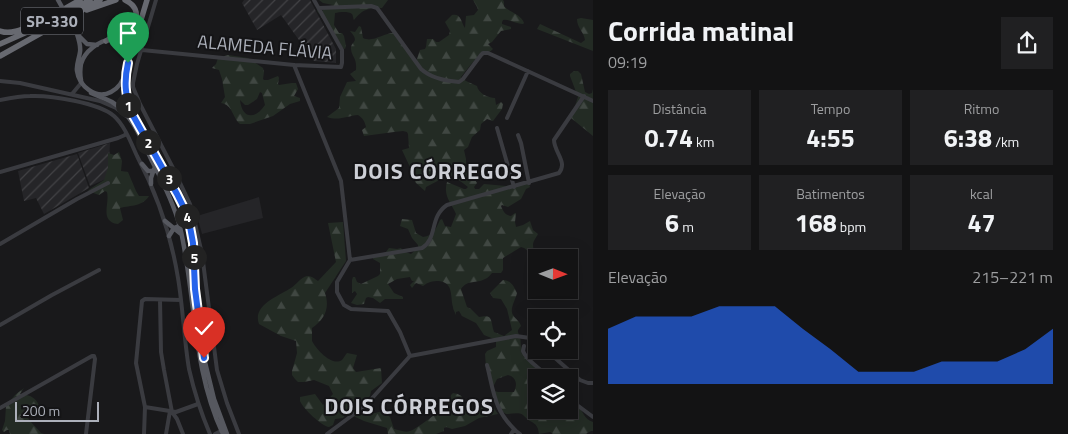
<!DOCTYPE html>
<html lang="pt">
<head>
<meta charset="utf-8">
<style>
  :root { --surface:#131314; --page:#202022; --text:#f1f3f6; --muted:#9d9ea0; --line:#323234; --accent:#2563eb }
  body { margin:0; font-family:"Titillium Web",sans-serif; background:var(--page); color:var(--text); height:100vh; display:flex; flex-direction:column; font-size:19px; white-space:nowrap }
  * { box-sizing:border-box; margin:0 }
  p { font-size:16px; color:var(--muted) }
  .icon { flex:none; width:28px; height:28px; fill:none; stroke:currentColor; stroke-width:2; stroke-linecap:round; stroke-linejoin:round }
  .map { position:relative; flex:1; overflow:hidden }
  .drawer { display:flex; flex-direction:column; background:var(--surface); width:475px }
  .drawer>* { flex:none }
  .needle { width:32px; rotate:91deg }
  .fabs { position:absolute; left:528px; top:249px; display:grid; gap:10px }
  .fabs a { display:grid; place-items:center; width:50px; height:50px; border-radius:0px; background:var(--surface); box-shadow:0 5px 20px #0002,0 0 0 1px var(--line); font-size:25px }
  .scale { position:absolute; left:15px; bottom:12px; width:84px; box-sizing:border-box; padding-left:5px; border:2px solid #acb0ba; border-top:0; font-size:14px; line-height:18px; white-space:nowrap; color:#acb0ba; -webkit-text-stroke:4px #141416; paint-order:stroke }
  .pin { position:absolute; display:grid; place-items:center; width:42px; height:42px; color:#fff; margin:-51px -21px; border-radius:50% 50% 50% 0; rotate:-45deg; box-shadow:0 0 5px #0007 }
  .pin .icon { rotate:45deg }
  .km { position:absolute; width:25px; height:25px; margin:-12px; border-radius:50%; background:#222; color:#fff; font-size:14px; line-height:25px; text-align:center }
  .round { display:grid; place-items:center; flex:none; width:52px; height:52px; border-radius:0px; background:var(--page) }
  .head { display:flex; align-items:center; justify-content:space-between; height:85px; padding:0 15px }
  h1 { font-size:28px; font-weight:700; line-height:38px }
  .figures { display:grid; grid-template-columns:repeat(3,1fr); gap:8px; height:85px; padding:5px 15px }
  .figures div { display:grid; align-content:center; border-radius:0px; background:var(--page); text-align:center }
  .figures b { font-size:25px; font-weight:700 }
  .figures small { font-size:14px; font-weight:400 }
  .figures p { font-size:14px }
  .chart { height:140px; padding:10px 15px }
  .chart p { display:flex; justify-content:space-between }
  .chart svg { width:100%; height:90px; margin-top:5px; fill:var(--accent); opacity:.7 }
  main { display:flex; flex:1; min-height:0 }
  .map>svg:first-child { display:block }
</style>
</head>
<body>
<main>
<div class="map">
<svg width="593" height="434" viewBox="0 0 593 434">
  <defs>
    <pattern id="industrial-furrows" width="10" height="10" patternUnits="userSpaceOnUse" patternTransform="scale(1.25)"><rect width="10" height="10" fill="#252528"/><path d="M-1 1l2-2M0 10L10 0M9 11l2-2" fill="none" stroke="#424245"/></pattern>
    <pattern id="forest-firs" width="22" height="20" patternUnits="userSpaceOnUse" patternTransform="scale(1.25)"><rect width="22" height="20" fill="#232b24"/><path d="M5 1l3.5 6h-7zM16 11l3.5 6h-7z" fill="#404742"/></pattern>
  </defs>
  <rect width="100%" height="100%" fill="#19191b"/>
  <path fill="#252528" d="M259 197 263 218 202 234 197 216Z"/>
  <path fill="url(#industrial-furrows)" d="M244 0H310L336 49V63L314 61 281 15 257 30 242 3Z
    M110 143 108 178 90 186 78 153Z
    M77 154 89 188 44 214 36 198 24 201 18 171Z"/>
  <path fill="url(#forest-firs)" fill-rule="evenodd" d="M319 0H388L382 8C368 8 363 9 354 20 353 18 353 15 352 14 349 11 339 12 335 13L334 25 339 33H342L344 36 346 46 345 49 343 48 326 20 322 18 317 11 318 9 322 11 326 7 333 5 323 3Z
    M473 0H503L504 2V6C510 13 521 14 524 23L523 24C516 24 510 19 503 20L502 22V24L511 27V29L501 31 492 42 488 44 493 49C488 54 481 56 475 60 470 65 465 72 461 77L466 81 477 86C478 93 488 98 495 98L496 105 501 102 503 104 502 109 493 121 487 119 481 124 480 130 472 137 468 147 464 150 466 159V165L468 173 472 175 477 183 474 187 475 189H479L484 184 506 186 522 182 529 184 530 187 526 189 521 199 508 207 502 205 501 206C503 211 505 215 511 216L515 213H516L515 222 516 227 523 225 530 221 533 230 538 234C536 238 533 241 533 245 533 251 536 256 536 261 532 256 527 248 521 247L503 258V270L501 273H492C490 275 488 278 485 279 476 284 468 279 461 289L467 307 471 309 479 317C494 314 490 320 494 332L504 336 512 330 507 309 501 299 493 298 490 293 503 280C511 280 514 287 517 293 516 299 509 309 513 315 516 320 519 320 521 326 516 332 518 331 520 337 521 341 520 345 522 349 527 360 539 369 548 377L536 378V410H569V396C572 400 576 403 578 406 584 413 584 419 593 422V431H591L586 434H553L550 432 539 434C538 426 536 424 530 421 527 419 525 417 523 415 519 412 511 414 506 414L499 409 494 391 498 392H514C517 385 517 380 511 376L508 375 497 379 494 385 492 386 486 367 485 354 487 351 496 347V341L494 339 484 335 476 323 462 316 459 311 456 312V315C455 312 453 310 453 307 450 296 454 283 439 281 432 281 428 282 423 286L416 283 412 288 410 285 414 281H412L410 277 397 279 388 284 394 293 403 297V299H385L380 303 373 298 368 297 366 298 364 304 357 305 351 303 357 294 355 291 352 293V280L353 277H355L357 282 361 284 378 276 380 274V263L373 259V258L386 252 389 248 397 249 401 248 403 251 411 254 418 248V245L412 238 408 229 400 226 402 219 412 220 416 233 423 237C434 236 436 228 440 220L442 219 445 226 451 227 456 214C451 202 443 196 447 182L464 189H466L468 187C462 182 456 178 449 175L426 187 425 191 416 183 411 175 409 165 402 150 409 148 408 134 407 132 403 131 394 132 364 136 362 130 366 127C365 122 363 118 358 115 347 116 339 121 327 117L339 108 340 97 347 82 356 81 350 74 356 70C357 57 352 58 351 49 350 41 361 43 350 31L355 32 359 26 361 27 363 38C373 43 383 33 394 33L416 62 420 50 425 49 426 47 427 39H433L436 42H439L449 35 450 31 445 22 452 15C461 13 461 22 465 28L466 16 474 15 478 10 477 7Z
    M581 18 593 20V51L537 29 540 24 581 43 585 40C584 32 577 28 577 19Z
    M228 55 248 58 263 68 264 72 263 79 264 80H268L278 76 279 78 278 84 279 85 292 83H296L298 89 294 96 300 98V101L290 104 273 116 250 124H240C232 117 233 105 221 103L225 97 222 79 219 70 212 68 216 64 218 58ZM260 92 262 93 265 105C255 120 242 119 240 100L245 105H248L257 99Z
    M574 71H578L581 74 585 92 589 94 592 93 593 89V136L571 118 578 97 570 76V74Z
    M119 152 122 161 121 171 128 172 136 191 139 196H149C142 207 131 205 120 208L123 220 118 224C99 221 110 204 107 192L105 191 99 195 88 191 90 189 104 180 108 168V153L114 155Z
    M343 222 346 261 325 293C330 308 325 319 312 328V341C316 349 332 367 342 360 344 358 345 355 347 353L357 355 353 368 356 372 381 368 382 383 371 391 370 396 365 401V410L375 413 383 411 390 417 394 429C399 430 405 433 410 431 413 431 436 414 438 412 442 407 443 404 450 402L451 395 453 393C465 395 462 399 466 408L475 410C487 403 489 400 498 414L479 418 465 426 452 429 446 427 444 428V431L436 434H388L387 428 364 421 347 413 343 418 335 419 333 425 329 427C322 426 303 409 300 401 300 400 300 398 300 397L315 394 323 405 333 394 329 386 314 380 304 382H298L295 379 292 375V371L297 353 296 341 281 336 259 324C252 305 279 296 291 288 296 285 301 277 307 276 312 276 315 279 318 281L336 262 328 223Z
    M24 388 20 394C31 395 38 398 40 410L38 413 31 408 26 410C25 419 36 426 41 433L44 434H10L9 430H7L4 432 2 430 5 421 6 406 15 395Z"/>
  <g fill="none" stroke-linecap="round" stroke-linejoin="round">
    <path stroke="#3a3b40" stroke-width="4" d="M156 0 137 64 133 83V87L140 104 175 172 190 204 193 215 202 254 217 370 227 403 239 434
      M319 8 371 6 377 8 421 69C431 78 446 81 459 82L463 79 481 55 483 53H488L593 101
      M142 50 294 65 341 67 342 63V50L314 0
      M294 65 341 181 350 260 337 282V292L344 305 351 309 388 311 400 332 410 356
      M0 81 20 83 100 101 116 108 126 116
      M72 94 82 82
      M0 100C10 98 20 96 30 96 51 95 99 103 114 116 125 126 131 143 137 156 157 194 171 235 178 278 183 308 184 339 189 369 194 391 201 413 210 434
      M507 118 528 71
      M497 128 514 187
      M518 135 521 143 529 183
      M0 172 118 138 125 135 126 133
      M0 244 77 199 108 183
      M350 260 422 248C438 238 429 217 447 205L559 173C568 162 554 152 554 140L584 96
      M160 300 161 352 164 370 172 412 177 419 183 434
      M0 325 52 295 99 270
      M524 346 523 351C527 362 541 368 549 378
      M546 350 580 380 588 383H593
      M410 356 516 336 530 338 536 342
      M487 365C494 393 494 410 516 431
      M569 399 593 417
      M145 407 176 412 198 404
      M0 408 92 356H94L95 359 86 434
      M144 434 145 407 136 363 142 301 145 299 181 300
      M166 434 170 411
      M215 434 221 431
      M327 434 366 405 410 356
      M511 434 513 431H516L520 434"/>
    <path stroke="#56585f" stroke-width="4.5" d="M77 34C79 40 81 46 80 52 79 59 76 65 77 71 79 86 96 100 111 92 119 88 124 79 126 71 140 22 88 38 81 64 80 70 80 75 81 80
      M79 36 87 44 97 45
      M126 74V95L131 113 177 193 187 217 193 243 195 289 204 358 214 399 227 434
      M91 93C98 96 105 98 112 102 132 114 142 140 152 161 163 182 174 204 180 227 196 295 192 369 223 434
      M142 164 148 171H159
      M151 184V178L154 169
      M165 221 181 234
      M169 236 174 228 184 224 187 218"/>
    <path stroke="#676970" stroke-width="5.5" d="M87 10 116 0
      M38 24 80 0
      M0 31C13 36 28 26 41 21
      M106 41C117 34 139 29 136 12 135 6 131 3 125 0
      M0 44 52 21 90 0
      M0 56 100 0
      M128 63 147 0"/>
    <path stroke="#56585f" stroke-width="4.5" d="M58 0 75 30"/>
  </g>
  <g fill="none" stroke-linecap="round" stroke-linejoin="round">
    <g stroke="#fff" stroke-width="10">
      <path id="route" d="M128 63C124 81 125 95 131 112L177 194 188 216 193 243 195 289 204 358"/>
    </g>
    <use href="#route" stroke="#2563eb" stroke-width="6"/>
  </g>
  <g text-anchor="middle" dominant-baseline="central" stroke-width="4" stroke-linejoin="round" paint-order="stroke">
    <rect fill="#141416" stroke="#7e8189" stroke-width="1" x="21" y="7.5" width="62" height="27" rx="4"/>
    <g font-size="16" font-weight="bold" fill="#acb0ba">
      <text x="52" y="21">SP-330</text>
    </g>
    <g font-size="18" fill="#acb0ba" stroke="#141416">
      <text transform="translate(265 47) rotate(5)">ALAMEDA FLÁVIA</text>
    </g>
    <g font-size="22" font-weight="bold" letter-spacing="1" fill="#cdcfd6" stroke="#141416">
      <text x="438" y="171">DOIS CÓRREGOS</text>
      <text x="409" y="406">DOIS CÓRREGOS</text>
    </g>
  </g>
</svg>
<div class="fabs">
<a><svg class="needle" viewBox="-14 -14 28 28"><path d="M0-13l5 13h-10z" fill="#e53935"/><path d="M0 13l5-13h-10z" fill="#9d9ea0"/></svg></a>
<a><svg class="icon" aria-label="locate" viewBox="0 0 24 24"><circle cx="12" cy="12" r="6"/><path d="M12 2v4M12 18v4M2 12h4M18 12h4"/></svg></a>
<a><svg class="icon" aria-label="layers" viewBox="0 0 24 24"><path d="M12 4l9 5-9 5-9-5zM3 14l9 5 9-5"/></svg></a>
</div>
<div class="scale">200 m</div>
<div class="pin" style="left:128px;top:63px;background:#1e9e55"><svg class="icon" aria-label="arrive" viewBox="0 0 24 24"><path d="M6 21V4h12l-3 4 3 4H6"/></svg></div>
<div class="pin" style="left:204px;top:358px;background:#d93025"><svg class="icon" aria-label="check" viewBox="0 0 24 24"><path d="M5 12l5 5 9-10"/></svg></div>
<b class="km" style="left:128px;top:105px">1</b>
<b class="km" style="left:148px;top:142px">2</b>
<b class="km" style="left:169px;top:178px">3</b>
<b class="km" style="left:187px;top:216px">4</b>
<b class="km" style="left:194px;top:257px">5</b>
</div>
<section class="drawer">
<div class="head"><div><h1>Corrida matinal</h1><p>09:19</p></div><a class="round"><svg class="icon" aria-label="share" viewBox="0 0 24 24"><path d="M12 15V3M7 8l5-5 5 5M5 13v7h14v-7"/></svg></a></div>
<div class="figures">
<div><p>Distância</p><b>0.74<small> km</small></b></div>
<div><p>Tempo</p><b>4:55</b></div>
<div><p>Ritmo</p><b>6:38<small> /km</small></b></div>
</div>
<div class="figures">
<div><p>Elevação</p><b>6<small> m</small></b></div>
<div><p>Batimentos</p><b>168<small> bpm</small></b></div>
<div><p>kcal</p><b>47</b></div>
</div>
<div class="chart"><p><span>Elevação</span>215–221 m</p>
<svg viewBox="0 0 160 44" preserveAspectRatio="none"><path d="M0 44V17L10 11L20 11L30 11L40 6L50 6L60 6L70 17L80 27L90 38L100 38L110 38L120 33L130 33L140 33L150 27L160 17V44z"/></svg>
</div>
</section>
</main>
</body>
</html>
